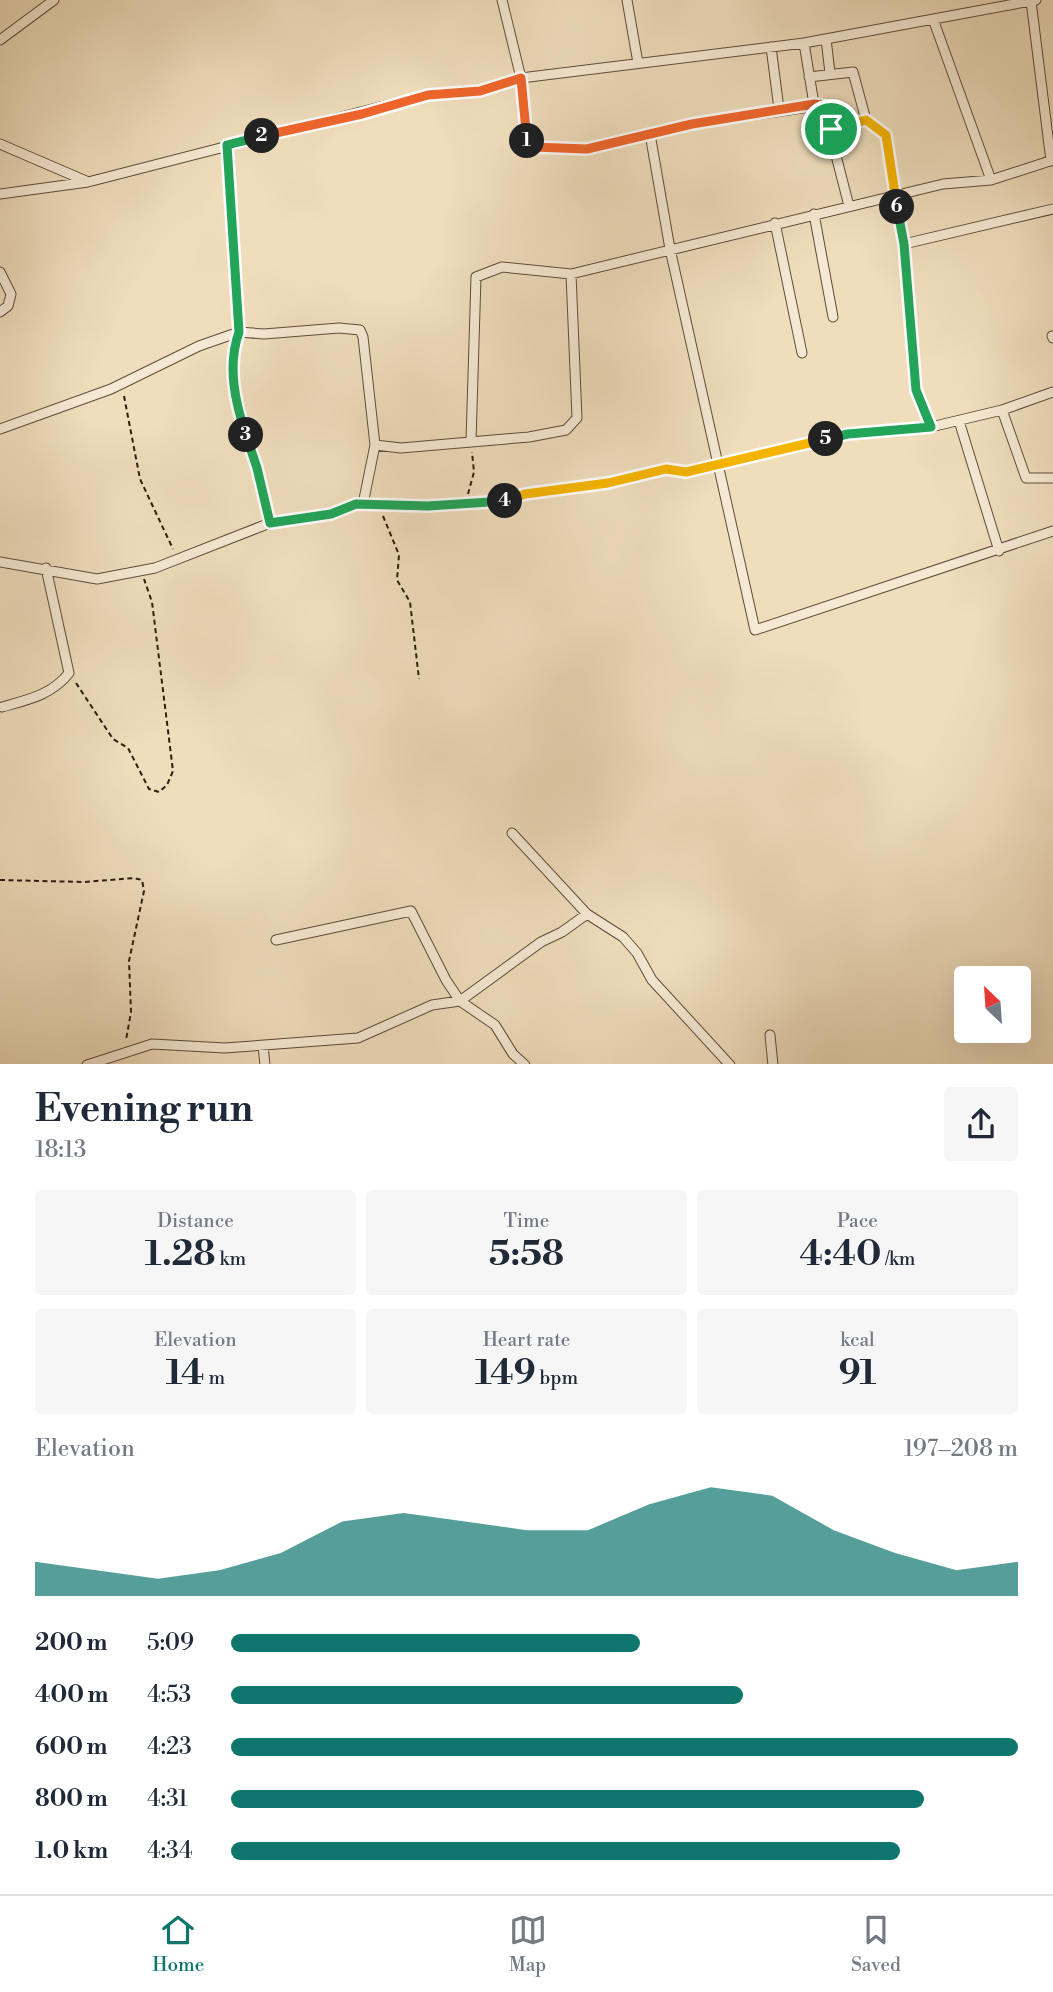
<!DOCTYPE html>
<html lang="en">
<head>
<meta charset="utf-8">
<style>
  :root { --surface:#fff; --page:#f6f6f7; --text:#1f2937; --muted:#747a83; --line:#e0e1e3; --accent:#0f766e }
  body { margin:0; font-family:"Libre Bodoni",serif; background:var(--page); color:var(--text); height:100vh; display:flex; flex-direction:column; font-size:26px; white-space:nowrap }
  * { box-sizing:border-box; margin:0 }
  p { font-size:23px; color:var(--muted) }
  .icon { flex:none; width:38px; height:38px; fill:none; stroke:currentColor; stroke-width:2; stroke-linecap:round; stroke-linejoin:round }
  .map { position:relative; height:1064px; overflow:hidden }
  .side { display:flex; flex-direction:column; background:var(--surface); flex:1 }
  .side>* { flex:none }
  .needle { width:46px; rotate:335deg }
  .controls { position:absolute; left:954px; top:966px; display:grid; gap:14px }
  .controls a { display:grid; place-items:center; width:77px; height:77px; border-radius:7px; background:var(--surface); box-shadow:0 7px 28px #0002; font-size:35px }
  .pin { position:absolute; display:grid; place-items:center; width:60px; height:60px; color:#fff; margin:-30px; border:4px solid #fff; border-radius:50%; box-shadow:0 2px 7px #0007 }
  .km { position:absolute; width:35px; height:35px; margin:-18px; border-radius:50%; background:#222; color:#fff; font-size:19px; line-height:35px; text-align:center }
  .round { display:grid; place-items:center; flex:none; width:74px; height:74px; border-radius:7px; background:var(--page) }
  .headline { display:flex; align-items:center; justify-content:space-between; height:119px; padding:0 35px }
  h1 { font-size:38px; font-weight:800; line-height:52px }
  .stats { display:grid; grid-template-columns:repeat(3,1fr); gap:10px; height:119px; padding:7px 35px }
  .stats div { display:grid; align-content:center; border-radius:7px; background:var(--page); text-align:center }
  .stats b { font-size:35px; font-weight:800 }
  .stats small { font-size:19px; font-weight:400 }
  .stats p { font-size:19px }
  .chart { height:196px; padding:14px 35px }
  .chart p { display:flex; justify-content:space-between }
  .chart svg { width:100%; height:126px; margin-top:7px; fill:var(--accent); opacity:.7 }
  ul { padding:0 35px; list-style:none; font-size:23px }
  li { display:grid; grid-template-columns:112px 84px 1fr; align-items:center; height:52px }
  li i { height:18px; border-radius:9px; background:var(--accent) }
  .dock { display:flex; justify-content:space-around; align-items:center; height:98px; border-top:2px solid var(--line); background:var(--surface); font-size:19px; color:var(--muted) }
  .dock a { display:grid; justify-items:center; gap:4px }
  .dock .selected { color:var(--accent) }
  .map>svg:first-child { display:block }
</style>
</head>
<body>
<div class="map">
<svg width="1053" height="1065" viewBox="0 0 1053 1065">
  <rect width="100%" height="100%" fill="#efddbc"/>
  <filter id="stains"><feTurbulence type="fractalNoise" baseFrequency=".00286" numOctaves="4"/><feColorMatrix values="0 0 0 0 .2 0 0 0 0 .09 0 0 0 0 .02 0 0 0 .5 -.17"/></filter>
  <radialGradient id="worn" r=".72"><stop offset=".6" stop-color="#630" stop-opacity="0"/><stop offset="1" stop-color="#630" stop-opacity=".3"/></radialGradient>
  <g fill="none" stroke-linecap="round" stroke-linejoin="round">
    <g stroke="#5e4c39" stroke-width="11">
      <path id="minor" d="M502 0 521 78 528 142 532 147 587 149 692 124 823 105 849 206
        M627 0 638 63
        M1031 1 1051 161
        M933 19 991 180
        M826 39 830 73
        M0 40 54 0
        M804 43 814 104
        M771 47 779 109
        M809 77 853 72 866 120 886 135 904 244 916 390 931 427
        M831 129 866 120
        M650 134 670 249 755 630 1053 531
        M0 144 86 181
        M227 145 239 332C221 380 247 424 258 470 262 488 264 505 270 523
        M0 194 88 182 427 95 480 91 521 78 804 43 1036 0
        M814 214 833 317
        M775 223 802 353
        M904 244 1053 209
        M0 272 11 294 8 306 0 312
        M1052 336 1053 338
        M1002 410 1026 478H1053
        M959 421 999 551
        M0 429 111 389 199 346 239 332 264 334 339 328 360 330 363 337 375 445 401 448 529 437 566 430 577 418 571 274
        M471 441 476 277 502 267 571 274 943 184 991 180 1053 160
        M363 504 375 445
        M0 562 97 579 155 568 270 523 331 514 356 504 428 506 506 501 525 494 608 483 666 469 686 472 848 434 931 427 1002 410 1053 392
        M2 707C27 700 52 695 69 673L46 568
        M512 833 587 914 623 937 637 953 652 980 730 1065
        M276 940 411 911 446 980 460 1001 541 942 562 932 587 914
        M770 1035 773 1065
        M263 1046 265 1065
        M87 1065 152 1044 225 1048 358 1038 432 1005 460 1001 495 1025 513 1054 525 1065"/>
    </g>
    <path stroke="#2d1c0d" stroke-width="2" stroke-dasharray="5 3.5" stroke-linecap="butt" d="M124 396 140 479 173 549
      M468 494 474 472 472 452
      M383 516 399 555 397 580 410 602 419 679
      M76 683 113 739 128 748 149 789 159 792 167 785 173 771 152 602 144 579
      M0 880 84 882 134 878 142 880 144 891 129 961 131 1012 126 1040"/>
    <use href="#minor" stroke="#f5e9d3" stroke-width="9"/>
  </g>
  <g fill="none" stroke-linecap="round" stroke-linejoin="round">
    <g stroke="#fff" stroke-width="14">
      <path id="split-1" d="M527 141 533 147 587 149 692 124 814 104 823 105 831 129"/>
    </g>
    <g stroke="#fff" stroke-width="14">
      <path id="split-2" d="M262 136 362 114 428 95 480 91 521 78 527 141"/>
    </g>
    <g stroke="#fff" stroke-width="14">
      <path id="split-3" d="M246 435C235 402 227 366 239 332L227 145 262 136"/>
    </g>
    <g stroke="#fff" stroke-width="14">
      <path id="split-4" d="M246 435 257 468 270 523 331 514 356 504 428 506 505 501"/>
    </g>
    <g stroke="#fff" stroke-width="14">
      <path id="split-5" d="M505 501 525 494 608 483 666 469 686 472 826 439"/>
    </g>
    <g stroke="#fff" stroke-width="14">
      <path id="split-6" d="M826 439 848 434 931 427 916 390 904 244 897 207"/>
    </g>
    <g stroke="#fff" stroke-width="14">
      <path id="split-7" d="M831 129 866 120 886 135 897 207"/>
    </g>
    <use href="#split-1" stroke="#f0652b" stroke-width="9"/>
    <use href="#split-2" stroke="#f0652b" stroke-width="9"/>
    <use href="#split-3" stroke="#22a559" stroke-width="9"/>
    <use href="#split-4" stroke="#22a559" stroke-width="9"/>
    <use href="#split-5" stroke="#f5b400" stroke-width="9"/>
    <use href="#split-6" stroke="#22a559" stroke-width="9"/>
    <use href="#split-7" stroke="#f5b400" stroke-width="9"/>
  </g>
  <rect width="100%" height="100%" filter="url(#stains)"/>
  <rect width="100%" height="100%" fill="url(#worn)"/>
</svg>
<div class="controls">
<a><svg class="needle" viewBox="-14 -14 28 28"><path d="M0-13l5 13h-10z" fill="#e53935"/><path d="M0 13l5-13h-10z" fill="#747a83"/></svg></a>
</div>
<div class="pin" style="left:831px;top:129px;background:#1e9e55"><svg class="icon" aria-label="arrive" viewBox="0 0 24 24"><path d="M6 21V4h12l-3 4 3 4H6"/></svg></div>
<b class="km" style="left:527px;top:141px">1</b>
<b class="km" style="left:262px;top:136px">2</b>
<b class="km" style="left:246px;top:435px">3</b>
<b class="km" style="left:505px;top:501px">4</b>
<b class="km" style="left:826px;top:439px">5</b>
<b class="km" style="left:897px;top:207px">6</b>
</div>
<section class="side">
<div class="headline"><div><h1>Evening run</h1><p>18:13</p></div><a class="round"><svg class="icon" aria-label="share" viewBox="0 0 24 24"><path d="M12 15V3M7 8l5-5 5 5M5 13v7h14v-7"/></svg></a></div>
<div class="stats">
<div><p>Distance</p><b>1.28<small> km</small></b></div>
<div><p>Time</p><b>5:58</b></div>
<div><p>Pace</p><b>4:40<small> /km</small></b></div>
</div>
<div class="stats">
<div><p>Elevation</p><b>14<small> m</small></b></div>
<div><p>Heart rate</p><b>149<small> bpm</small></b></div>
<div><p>kcal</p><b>91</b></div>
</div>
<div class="chart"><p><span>Elevation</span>197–208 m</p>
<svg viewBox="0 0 160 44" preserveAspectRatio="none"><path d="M0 44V32L10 35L20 38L30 35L40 29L50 18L60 15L70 18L80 21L90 21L100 12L110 6L120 9L130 21L140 29L150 35L160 32V44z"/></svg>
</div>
<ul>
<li><b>200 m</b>5:09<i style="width:52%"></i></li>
<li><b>400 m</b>4:53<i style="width:65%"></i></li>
<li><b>600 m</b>4:23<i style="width:100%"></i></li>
<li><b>800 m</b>4:31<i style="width:88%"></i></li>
<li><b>1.0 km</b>4:34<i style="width:85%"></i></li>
</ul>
</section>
<nav class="dock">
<a class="selected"><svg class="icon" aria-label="home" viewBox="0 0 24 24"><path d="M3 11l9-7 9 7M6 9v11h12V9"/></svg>Home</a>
<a><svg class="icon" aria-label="map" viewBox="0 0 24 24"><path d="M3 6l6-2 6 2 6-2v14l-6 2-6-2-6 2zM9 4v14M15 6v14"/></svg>Map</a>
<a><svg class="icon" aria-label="saved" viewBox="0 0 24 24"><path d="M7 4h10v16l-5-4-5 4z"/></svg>Saved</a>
</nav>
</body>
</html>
